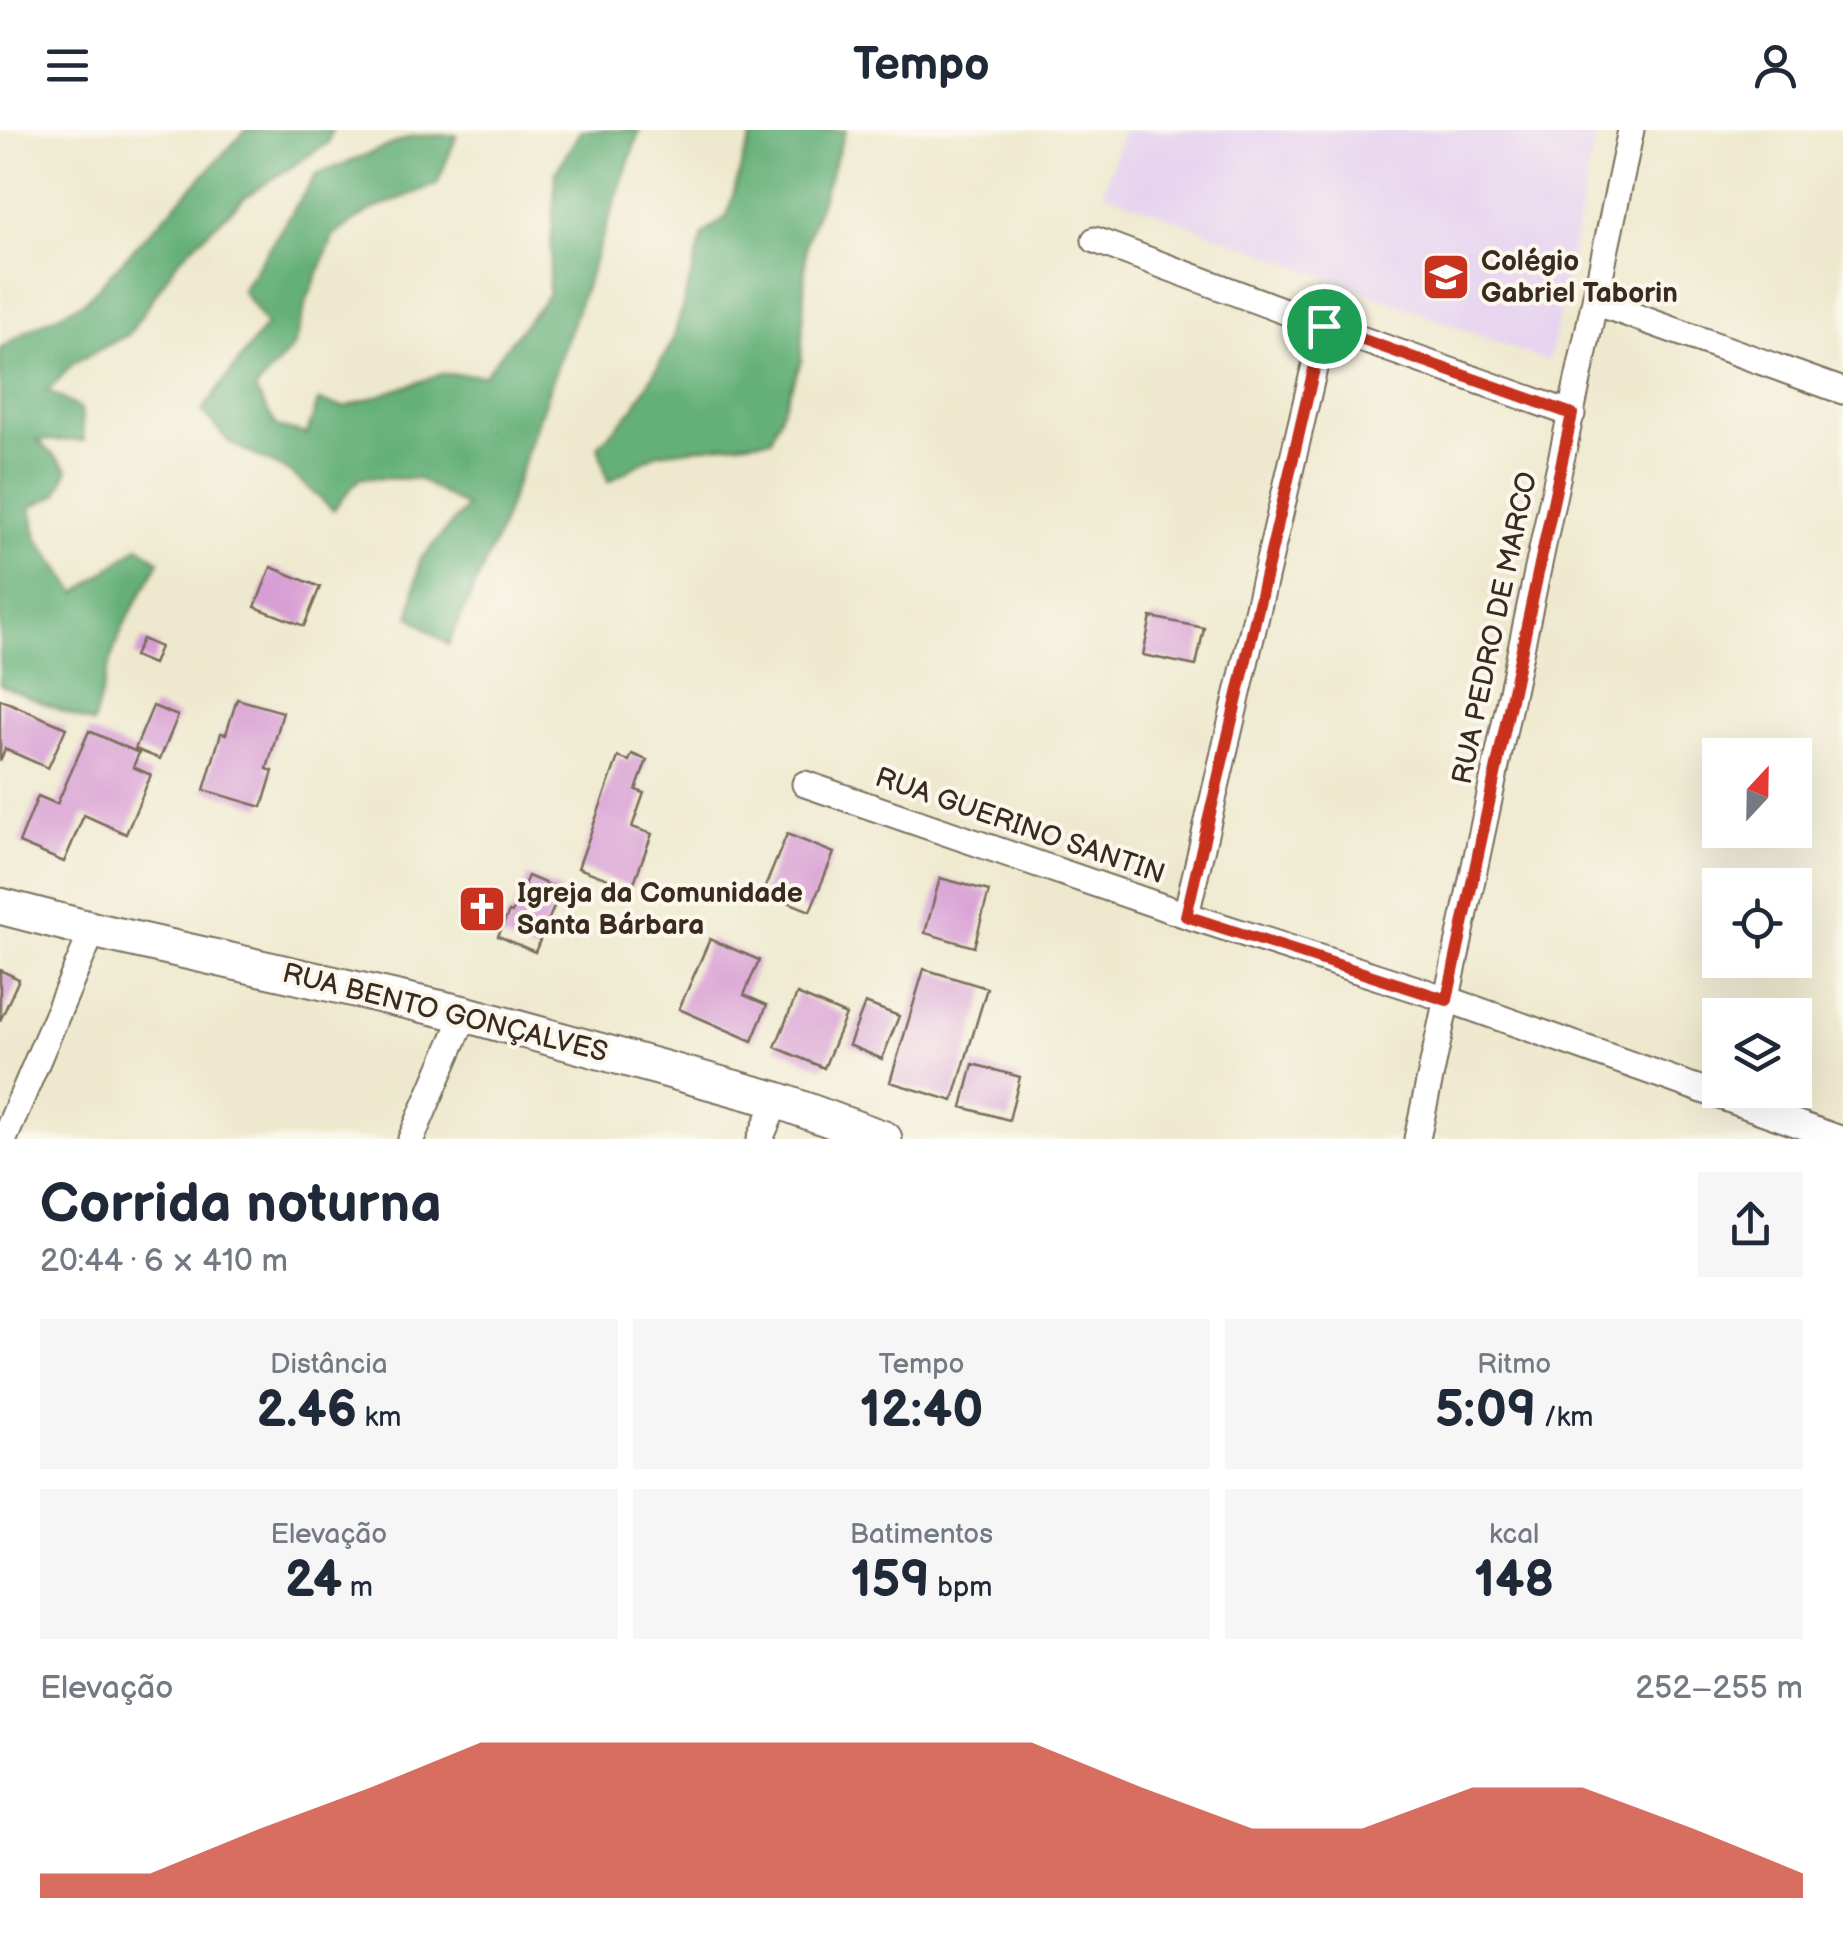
<!DOCTYPE html>
<html lang="pt">
<head>
<meta charset="utf-8">
<style>
  :root { --surface:#fff; --page:#f6f6f7; --text:#1f2937; --muted:#747a83; --accent:#c8321e }
  body { margin:0; font-family:"Balsamiq Sans",sans-serif; background:var(--page); color:var(--text); height:100vh; display:flex; flex-direction:column; font-size:38px; white-space:nowrap }
  * { box-sizing:border-box; margin:0 }
  p { font-size:32px; color:var(--muted) }
  .icon { flex:none; width:55px; height:55px; fill:none; stroke:currentColor; stroke-width:2; stroke-linecap:round; stroke-linejoin:round }
  .map { position:relative; height:1009px; overflow:hidden }
  .drawer { display:flex; flex-direction:column; background:var(--surface); flex:1 }
  .drawer>* { flex:none }
  .needle { width:65px; rotate:22deg }
  .fabs { position:absolute; left:1702px; top:608px; display:grid; gap:20px }
  .fabs a { display:grid; place-items:center; width:110px; height:110px; border-radius:0px; background:var(--surface); box-shadow:0 10px 40px #0002; font-size:50px }
  .pin { position:absolute; display:grid; place-items:center; width:85px; height:85px; color:#fff; margin:-42px; border:5px solid #fff; border-radius:50%; box-shadow:0 2px 10px #0007 }
  .round { display:grid; place-items:center; flex:none; width:105px; height:105px; border-radius:0px; background:var(--page) }
  .summary { display:flex; align-items:center; justify-content:space-between; height:170px; padding:0 40px }
  h1 { font-size:55px; font-weight:700; line-height:75px }
  .stats { display:grid; grid-template-columns:repeat(3,1fr); gap:15px; height:170px; padding:10px 40px }
  .stats div { display:grid; align-content:center; border-radius:0px; background:var(--page); text-align:center }
  .stats b { font-size:50px; font-weight:700 }
  .stats small { font-size:28px; font-weight:400 }
  .stats p { font-size:28px }
  .chart { height:280px; padding:20px 40px }
  .chart p { display:flex; justify-content:space-between }
  .chart svg { width:100%; height:180px; margin-top:10px; fill:var(--accent); opacity:.7 }
  header { display:flex; justify-content:space-between; align-items:center; height:130px; padding:0 40px; background:var(--surface); font-size:45px; font-weight:700 }
  .map>svg:first-child { display:block }
</style>
</head>
<body>
<header><svg class="icon" aria-label="menu" viewBox="0 0 24 24"><path d="M4 6h16M4 12h16M4 18h16"/></svg>Tempo<svg class="icon" aria-label="person" viewBox="0 0 24 24"><circle cx="12" cy="8" r="4"/><path d="M4 21q1-7 8-7t8 7"/></svg></header>
<div class="map">
<svg width="1843" height="1009" viewBox="0 0 1843 1009">
  <rect width="100%" height="100%" fill="#fbf7ec"/>
  <filter id="ink" filterUnits="userSpaceOnUse"><feTurbulence type="fractalNoise" baseFrequency=".01" numOctaves="2"/><feDisplacementMap in="SourceGraphic" scale="20" xChannelSelector="R" yChannelSelector="G"/><feConvolveMatrix kernelMatrix="1 2 1 2 8 2 1 2 1" color-interpolation-filters="sRGB"/></filter>
  <filter id="wash" filterUnits="userSpaceOnUse"><feTurbulence type="fractalNoise" baseFrequency=".0048" numOctaves="4" result="noise"/><feDisplacementMap in="SourceGraphic" scale="40" xChannelSelector="R" yChannelSelector="G"/><feGaussianBlur stdDeviation="2.25" result="paint"/><feColorMatrix in="noise" values="0 0 0 0 0 0 0 0 0 0 0 0 0 0 0 0 0 1.4 0 .05"/><feComposite in="paint" operator="in"/></filter>
  <g filter="url(#wash)">
    <rect width="100%" height="100%" fill="#eee9ce"/>
    <path fill="#e6d2f0" d="M1123 0H1597L1549 232 1103 62Z"/>
    <path fill="#65b078" stroke="#506d4b" stroke-width="2.5" d="M246 0H332L328 13 245 67 178 130 129 204 74 233 48 261 81 279 84 311 37 310 68 339 58 364 31 377 37 408 77 463 139 416 159 431C150 450 138 468 128 487 111 520 103 559 93 594L0 555V219L27 201 85 171Z
      M581 0H640L498 405 448 515 410 486 420 430 466 377 418 349 360 348 333 380 291 343 230 313 202 281 266 195 242 160 316 45 413 6 457 5 437 54 369 81 334 105 307 170 294 216 255 260 277 297 307 304 318 271 345 277 442 244 484 245 548 165 556 42Z
      M755 0H846L806 113 801 232 771 309 658 323 608 352 598 316 633 279 672 213 703 105 727 86 744 27Z"/>
    <g id="blocks">
      <path fill="#d79dd4" d="M271 437 320 457 304 496 255 477Z
        M1151 487 1204 498 1196 536 1143 525Z
        M142 509 160 517 153 534 134 526Z
        M0 569 66 598 48 638 5 619 0 631Z
        M237 569 283 582 267 639 273 641 262 677 204 660 221 603 226 604Z
        M153 576 178 586 160 629 135 619Z
        M89 601 139 623 133 637 151 645 126 704 84 685 64 732 19 713 38 666 57 674Z
        M632 624 647 630 636 660 644 663 632 697 652 704 632 758 578 738 618 627 629 631Z
        M787 704 834 723 810 781 763 762Z
        M528 746 561 760 535 822 498 806 509 782 512 783Z
        M940 748 989 761 974 817 925 803Z
        M710 809 759 830 744 865 767 875 752 911 679 879Z
        M924 839 987 858 953 971 890 952Z
        M0 840 19 849 0 891Z
        M797 864 846 885 824 938 775 917Z
        M865 873 899 886 882 929 849 915Z
        M973 934 1020 947 1009 990 962 977Z"/>
    </g>
  </g>
  <g filter="url(#ink)">
    <use href="#blocks" fill-opacity="0" stroke="#7a6d5c" stroke-width="2.5"/>
    <g fill="none" stroke-linecap="round" stroke-linejoin="round">
      <g stroke="#7a6d5c" stroke-width="29">
        <path id="street" d="M1095 110 1324 196 1572 284
          M1595 172 1843 261
          M805 654 1186 785 1447 869 1840 1009
          M1186 785 1324 196
          M4 1009 93 800
          M411 1009 465 884
          M760 1009 777 970
          M1417 1009 1631 0"/>
      </g>
      <g stroke="#7a6d5c" stroke-width="39">
        <path id="secondary" d="M0 776 93 800 465 884 777 970 884 1009"/>
      </g>
      <use href="#street" stroke="#fff" stroke-width="25"/>
      <use href="#secondary" stroke="#fff" stroke-width="35"/>
    </g>
  </g>
  <g fill="none" stroke-linecap="round" stroke-linejoin="round" filter="url(#ink)">
    <g stroke="#fff" stroke-width="20">
      <path id="route" d="M1324 196 1572 284 1447 870 1186 786Z"/>
    </g>
    <use href="#route" stroke="#c8321e" stroke-width="12"/>
  </g>
  <defs>
    <g id="school-square" transform="scale(2.5)"><rect x="-9" y="-9" width="18" height="18" rx="4" fill="#c8321e" stroke="#fbf7ec"/><path d="M0-5L7-2L0 1L-7-2ZM-4 1L0 2.5L4 1V4Q0 6-4 4Z" fill="#fff"/></g>
    <g id="church-square" transform="scale(2.5)"><rect x="-9" y="-9" width="18" height="18" rx="4" fill="#c8321e" stroke="#fbf7ec"/><path d="M-1.2-6h2.4v3.5h3.3v2.4h-3.3V6h-2.4V-.1h-3.3v-2.4h3.3Z" fill="#fff"/></g>
  </defs>
  <g fill-rule="evenodd">
    <use href="#school-square" x="1446" y="147"/>
    <use href="#church-square" x="482" y="779"/>
  </g>
  <g text-anchor="middle" dominant-baseline="central" stroke-width="8" stroke-linejoin="round" paint-order="stroke">
    <g font-size="28" font-weight="bold" fill="#3b2a1e" stroke="#fbf7ec" text-anchor="start">
      <text x="1481" y="131">Colégio<tspan x="1481" dy="32">Gabriel Taborin</tspan></text>
      <text x="517" y="763">Igreja da Comunidade<tspan x="517" dy="32">Santa Bárbara</tspan></text>
    </g>
    <g font-size="28" fill="#3b2a1e" stroke="#fbf7ec">
      <text transform="translate(1495 498) rotate(-78)">RUA PEDRO DE MARCO</text>
      <text transform="translate(1020 696) rotate(19)">RUA GUERINO SANTIN</text>
      <text transform="translate(445 883) rotate(14)">RUA BENTO GONÇALVES</text>
    </g>
  </g>
</svg>
<div class="fabs">
<a><svg class="needle" viewBox="-14 -14 28 28"><path d="M0-13l5 13h-10z" fill="#e53935"/><path d="M0 13l5-13h-10z" fill="#747a83"/></svg></a>
<a><svg class="icon" aria-label="locate" viewBox="0 0 24 24"><circle cx="12" cy="12" r="6"/><path d="M12 2v4M12 18v4M2 12h4M18 12h4"/></svg></a>
<a><svg class="icon" aria-label="layers" viewBox="0 0 24 24"><path d="M12 4l9 5-9 5-9-5zM3 14l9 5 9-5"/></svg></a>
</div>
<div class="pin" style="left:1324px;top:196px;background:#1e9e55"><svg class="icon" aria-label="arrive" viewBox="0 0 24 24"><path d="M6 21V4h12l-3 4 3 4H6"/></svg></div>
</div>
<section class="drawer">
<div class="summary"><div><h1>Corrida noturna</h1><p>20:44 · 6 × 410 m</p></div><a class="round"><svg class="icon" aria-label="share" viewBox="0 0 24 24"><path d="M12 15V3M7 8l5-5 5 5M5 13v7h14v-7"/></svg></a></div>
<div class="stats">
<div><p>Distância</p><b>2.46<small> km</small></b></div>
<div><p>Tempo</p><b>12:40</b></div>
<div><p>Ritmo</p><b>5:09<small> /km</small></b></div>
</div>
<div class="stats">
<div><p>Elevação</p><b>24<small> m</small></b></div>
<div><p>Batimentos</p><b>159<small> bpm</small></b></div>
<div><p>kcal</p><b>148</b></div>
</div>
<div class="chart"><p><span>Elevação</span>252–255 m</p>
<svg viewBox="0 0 160 44" preserveAspectRatio="none"><path d="M0 44V38L10 38L20 27L30 17L40 6L50 6L60 6L70 6L80 6L90 6L100 17L110 27L120 27L130 17L140 17L150 27L160 38V44z"/></svg>
</div>
</section>
</body>
</html>
